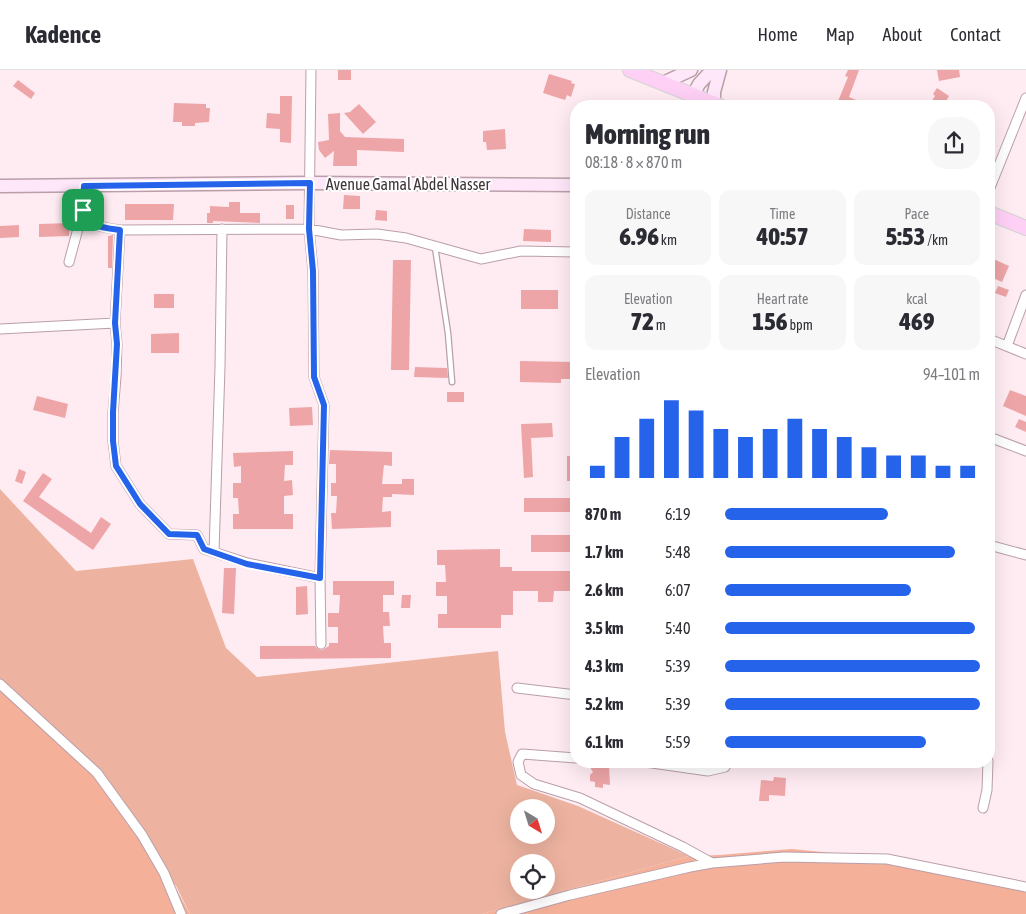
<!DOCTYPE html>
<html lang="en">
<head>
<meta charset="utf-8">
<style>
  :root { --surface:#fff; --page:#f7f7f7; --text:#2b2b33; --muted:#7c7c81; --line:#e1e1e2; --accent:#2563eb }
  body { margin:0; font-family:"Asap Condensed",sans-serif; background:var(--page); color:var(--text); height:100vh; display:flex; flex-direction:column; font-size:19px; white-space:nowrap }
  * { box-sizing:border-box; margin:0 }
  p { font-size:16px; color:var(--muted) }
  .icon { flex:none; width:28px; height:28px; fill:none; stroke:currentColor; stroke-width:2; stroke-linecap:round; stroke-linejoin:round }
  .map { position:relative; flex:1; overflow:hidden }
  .side { position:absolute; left:570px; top:30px; width:425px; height:668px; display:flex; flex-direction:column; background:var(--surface); border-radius:20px; box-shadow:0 5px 20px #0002 }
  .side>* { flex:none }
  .needle { width:32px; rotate:142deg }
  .tools { position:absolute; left:510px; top:729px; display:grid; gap:10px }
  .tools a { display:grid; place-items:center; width:45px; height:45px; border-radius:50%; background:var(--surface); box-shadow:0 5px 20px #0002; font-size:25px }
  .pin { position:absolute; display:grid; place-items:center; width:42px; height:42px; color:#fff; margin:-21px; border-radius:10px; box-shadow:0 2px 8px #0006 }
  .round { display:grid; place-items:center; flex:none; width:52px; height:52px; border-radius:20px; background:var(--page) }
  .head { display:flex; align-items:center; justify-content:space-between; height:85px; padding:0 15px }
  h1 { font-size:28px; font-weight:800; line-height:38px }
  .metrics { display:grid; grid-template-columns:repeat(3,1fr); gap:8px; height:85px; padding:5px 15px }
  .metrics div { display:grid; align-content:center; border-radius:12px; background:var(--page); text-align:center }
  .metrics b { font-size:25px; font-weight:800 }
  .metrics small { font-size:14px; font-weight:400 }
  .metrics p { font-size:14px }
  .chart { height:140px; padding:10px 15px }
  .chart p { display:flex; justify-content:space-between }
  .chart svg { width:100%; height:90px; margin-top:5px; stroke:var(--accent); stroke-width:6 }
  ul { padding:0 15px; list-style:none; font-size:16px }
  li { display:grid; grid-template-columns:80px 60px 1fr; align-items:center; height:38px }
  li i { height:12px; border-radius:6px; background:var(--accent) }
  header { display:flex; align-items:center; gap:30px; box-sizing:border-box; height:70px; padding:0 25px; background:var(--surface); border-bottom:1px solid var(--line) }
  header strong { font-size:24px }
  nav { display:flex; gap:28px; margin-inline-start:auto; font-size:18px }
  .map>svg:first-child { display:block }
</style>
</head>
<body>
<header>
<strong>Kadence</strong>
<nav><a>Home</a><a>Map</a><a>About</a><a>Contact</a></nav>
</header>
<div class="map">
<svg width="1026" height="844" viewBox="0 0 1026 844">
  <rect width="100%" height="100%" fill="#feecf2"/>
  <path fill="#edb3a0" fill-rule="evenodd" d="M0 419 76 501 193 489 226 578 257 607 498 581 505 662 517 715 578 736 689 786 482 844H190L176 816 0 618ZM519 738H546V765H519ZM519 792H546V820H519Z"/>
  <path fill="#f4b099" d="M0 618 95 704 147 766 190 844H0Z
    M792 779 883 788 1026 817V844H482L689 786 720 785Z"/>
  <path fill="#eea5a7" d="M338 0H351V10H338Z
    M848 0H859L849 27 871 36H836L848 7 845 6Z
    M937 0H959L960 7 939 11Z
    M549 4 572 11 571 13 575 14 571 27 567 25 565 30 543 23Z
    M18 10 35 23 31 29 13 16Z
    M937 18 949 26 943 36H937L931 32 935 26 933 24Z
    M280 26H292L291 73 280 72V59L266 58 267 43 280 44Z
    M174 33 206 34V38H210L209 52 195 53V56H182V52H173Z
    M359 34 376 52 363 64 344 43 350 42Z
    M340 43V61L345 67 404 69V82L357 80V96H333L334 81 325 88 319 80 318 72 329 70 328 44Z
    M505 59 506 79 487 80 486 72H483V61Z
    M344 125 360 126V139H343Z
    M229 132H240V143H260V153L213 151V153H207V143H210V136L229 137Z
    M125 134H174L173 150H125Z
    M286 135H294V149H286Z
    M376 140 387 141V151L375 150Z
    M70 153 69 166 39 167V154Z
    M19 155V167L0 168V156Z
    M524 159 551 160V172L523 171Z
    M113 165 112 198H108V166Z
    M989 187 1009 196 1002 212 989 206Z
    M393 190H411L409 300H391Z
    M998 216 1009 220 1006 227 995 223Z
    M521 220H558V239H521Z
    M154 224H174V238H154Z
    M179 263V283H151V264Z
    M520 291 576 292V309H561V313L520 312Z
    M415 297 447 298 448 308 414 307Z
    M1010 320 1026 326V346L1003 336Z
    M447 322H464V332H447Z
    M37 326 68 334 65 348 33 340Z
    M312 337 313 355 290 356 289 338Z
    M1019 349 1026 352V362L1015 357Z
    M552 353 553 367 531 368 533 407 524 408 521 354Z
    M330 380 392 382V396L384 395 382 414H402V409H414V425L392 424V427H383L382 442 391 441V457L332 459 331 443H336L337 426H331V413H336V394H329Z
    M293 381V395H285L284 411 292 410 293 425 284 426V444H293V459H233V444H239L238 428H233V413H241V396L234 397 233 383Z
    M567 386H576V411H567Z
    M19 399 26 402 22 414 15 411Z
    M43 403 52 409 39 427 91 463 101 447 111 454 93 480 23 431Z
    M524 428H576V442H524Z
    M531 465H576V482H531Z
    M500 479V497H512V501H576V521H554L553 532H538V521H513V545H501V558H438V544H447V526H436V512H446L445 495H437V480Z
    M224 498H236L234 544 222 543Z
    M333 511H394V525H383V542H389L390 556H383L384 573H391V588L260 589V576H315L318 579 322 580 329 576V573H338V557H328V543H339L340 525H333Z
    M307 516 308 544 296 545V517Z
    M402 525H411L410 538H401Z
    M598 693H603L605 696H609L610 715 603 714V718L595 717V712L590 711V705L593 702 591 699 592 694 597 695Z
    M774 707 786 708 785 726 769 725V731H759L761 710 773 711Z"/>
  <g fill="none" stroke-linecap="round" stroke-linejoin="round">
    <g stroke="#ba9fa8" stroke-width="7">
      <path id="lane" d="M435 177 448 263 452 312"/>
    </g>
    <g stroke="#ba9fa8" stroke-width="11">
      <path id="street" d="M311 0 309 159 313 201 314 307 324 335 320 508 321 574
        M989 120 1026 28
        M83 140C94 157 100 157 120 160L309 159 341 165 377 164 406 168 481 189 521 181 576 182
        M120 160 115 253 117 274 116 307 113 343V371L116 396 140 434 169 464 197 465 204 479 247 493 320 508
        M69 192 83 140 84 116
        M0 259 115 253
        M989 269 1026 284
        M1007 276 1026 225
        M989 367 1026 381
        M989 475 1026 485
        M214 482 220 297 222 159
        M0 614 97 703 142 765 164 803 181 844
        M517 618 576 625
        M576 688 522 684 518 692 521 705 534 714 580 728 683 777 712 793
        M638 691 708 701 725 697 728 691
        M983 738 987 720 988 691
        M501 844 570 825 690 797 712 793 784 787 887 789 1026 817"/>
    </g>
    <g stroke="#ba9fa8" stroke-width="15">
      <path id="secondary" d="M663 13 691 0
        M693 25 699 14 712 0
        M714 34V22L720 0
        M0 116 310 113 576 115"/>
    </g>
    <g stroke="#d5d3d3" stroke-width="16">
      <path id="primary" d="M630 0 720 36
        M989 143 1026 158"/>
    </g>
    <use href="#lane" stroke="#fff" stroke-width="4.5"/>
    <use href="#street" stroke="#fff" stroke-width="9"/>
    <use href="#secondary" stroke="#ffe7fa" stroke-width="12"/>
    <use href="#primary" stroke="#fed0f5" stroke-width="14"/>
  </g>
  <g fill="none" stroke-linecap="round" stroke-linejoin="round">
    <g stroke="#fff" stroke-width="10">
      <path id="route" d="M310 113 309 159 313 201 314 307 324 335 320 508 247 494 204 479 197 465 169 464 140 434 116 396 113 371V342L117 274 115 253 120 160C106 158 87 157 83 140 81 133 84 122 84 116Z"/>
    </g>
    <use href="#route" stroke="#2563eb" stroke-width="6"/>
  </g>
  <g text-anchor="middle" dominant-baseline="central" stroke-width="4" stroke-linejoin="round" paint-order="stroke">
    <g font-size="16" fill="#403539" stroke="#fff">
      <text x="408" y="114">Avenue Gamal Abdel Nasser</text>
    </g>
  </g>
</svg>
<div class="tools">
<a><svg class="needle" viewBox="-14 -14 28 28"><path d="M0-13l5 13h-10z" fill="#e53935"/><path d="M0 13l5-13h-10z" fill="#7c7c81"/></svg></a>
<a><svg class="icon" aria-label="locate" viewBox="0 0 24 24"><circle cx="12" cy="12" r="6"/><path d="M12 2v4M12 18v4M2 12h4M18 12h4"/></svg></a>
</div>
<div class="pin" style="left:83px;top:140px;background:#1e9e55"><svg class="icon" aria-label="arrive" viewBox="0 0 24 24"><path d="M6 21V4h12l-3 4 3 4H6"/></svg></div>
<section class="side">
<div class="head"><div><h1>Morning run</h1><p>08:18 · 8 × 870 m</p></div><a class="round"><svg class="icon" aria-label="share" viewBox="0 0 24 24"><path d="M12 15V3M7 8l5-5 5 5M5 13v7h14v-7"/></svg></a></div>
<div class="metrics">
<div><p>Distance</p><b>6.96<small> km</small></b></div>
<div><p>Time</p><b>40:57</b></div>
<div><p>Pace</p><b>5:53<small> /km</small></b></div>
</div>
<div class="metrics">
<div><p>Elevation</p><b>72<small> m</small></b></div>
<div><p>Heart rate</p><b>156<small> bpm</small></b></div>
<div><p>kcal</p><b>469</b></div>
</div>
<div class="chart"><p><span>Elevation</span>94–101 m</p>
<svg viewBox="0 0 160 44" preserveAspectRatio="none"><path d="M5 44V38M15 44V24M25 44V15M35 44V6M45 44V11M55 44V20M65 44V24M75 44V20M85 44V15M95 44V20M105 44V24M115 44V29M125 44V33M135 44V33M145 44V38M155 44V38"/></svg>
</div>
<ul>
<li><b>870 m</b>6:19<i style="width:64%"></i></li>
<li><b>1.7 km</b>5:48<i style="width:90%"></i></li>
<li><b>2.6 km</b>6:07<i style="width:73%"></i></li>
<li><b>3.5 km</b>5:40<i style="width:98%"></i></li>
<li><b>4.3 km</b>5:39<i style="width:100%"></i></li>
<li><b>5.2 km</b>5:39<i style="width:100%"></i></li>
<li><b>6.1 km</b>5:59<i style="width:79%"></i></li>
</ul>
</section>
</div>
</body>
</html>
